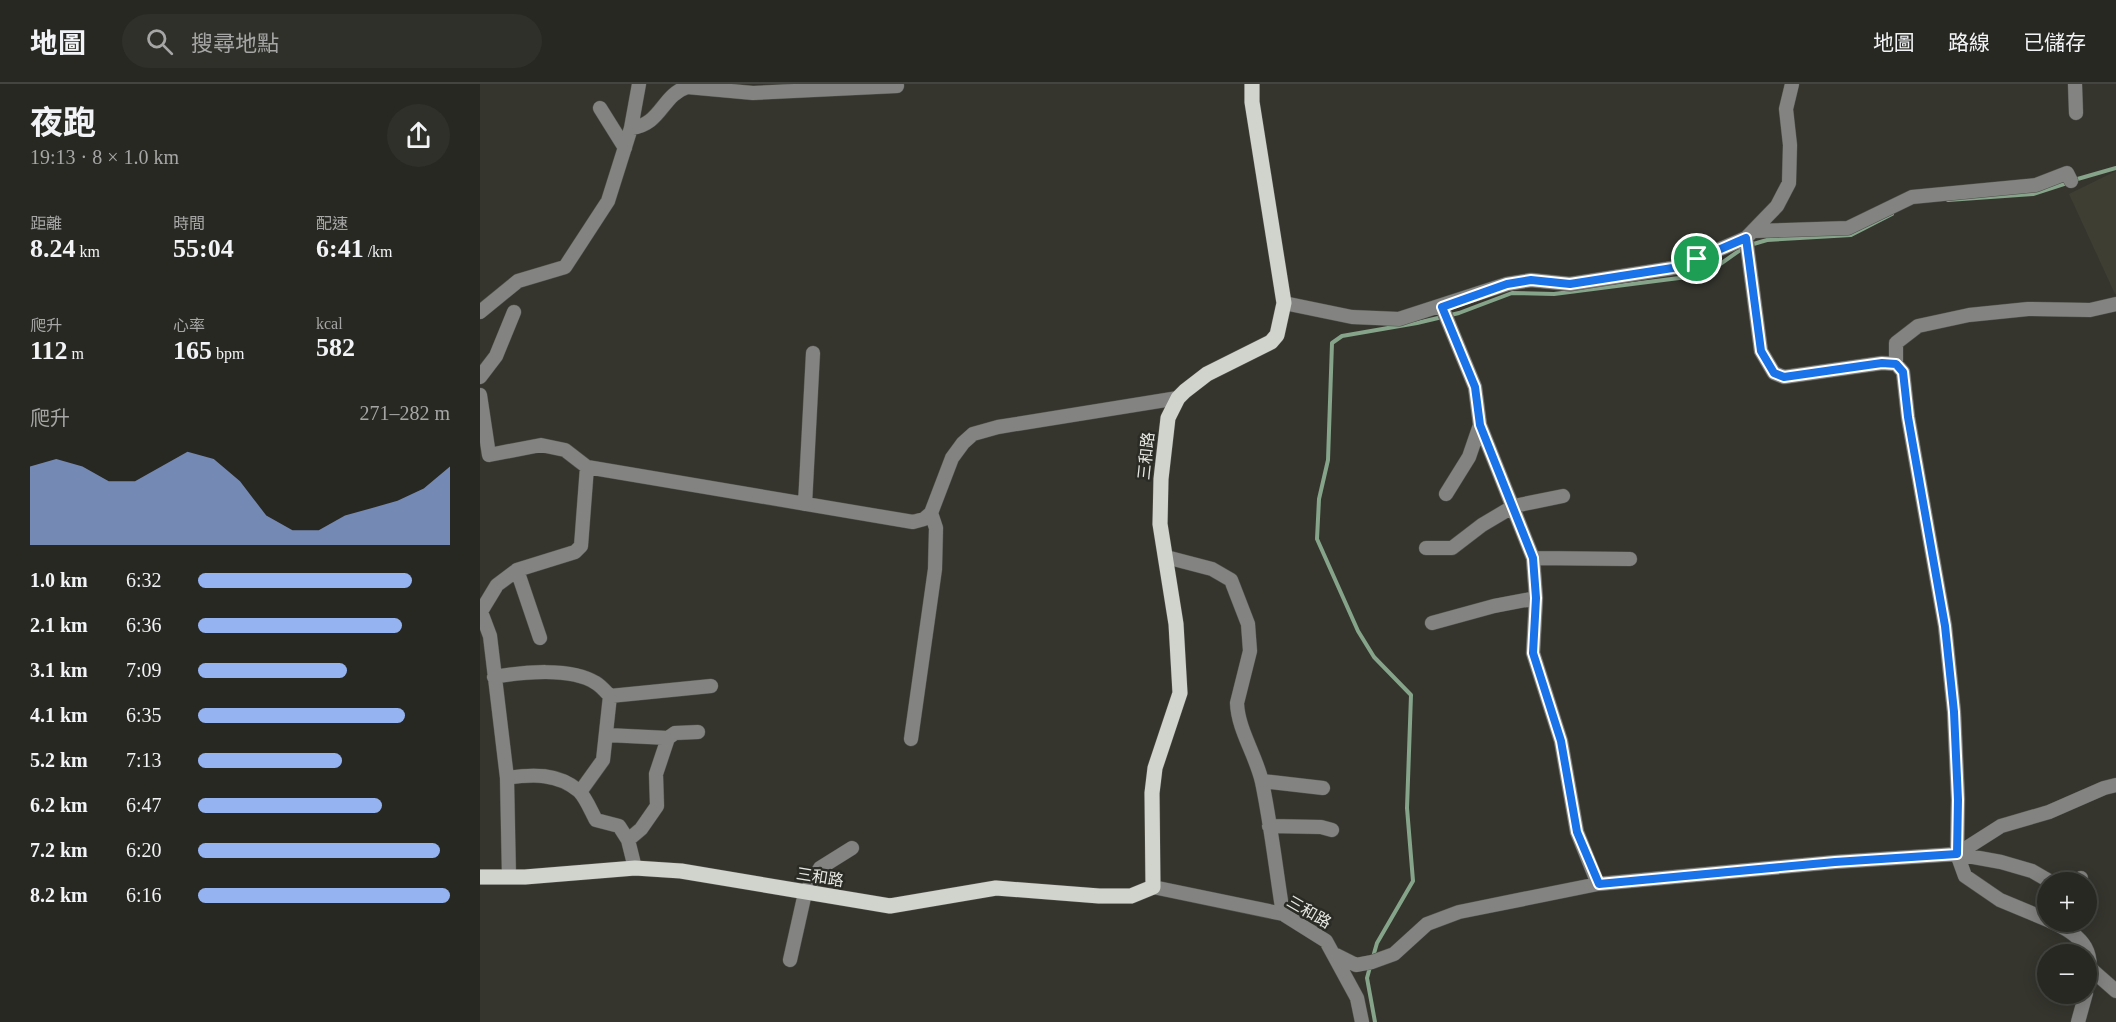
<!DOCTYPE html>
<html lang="zh-TW">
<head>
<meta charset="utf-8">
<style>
  :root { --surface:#282822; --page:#30302a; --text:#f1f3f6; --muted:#a5a6a5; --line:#444440; --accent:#95b2f1 }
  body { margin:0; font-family:"Times New Roman","Noto Sans TC",serif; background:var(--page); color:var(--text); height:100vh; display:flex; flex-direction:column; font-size:22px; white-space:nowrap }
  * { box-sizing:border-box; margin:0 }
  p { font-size:20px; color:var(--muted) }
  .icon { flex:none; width:33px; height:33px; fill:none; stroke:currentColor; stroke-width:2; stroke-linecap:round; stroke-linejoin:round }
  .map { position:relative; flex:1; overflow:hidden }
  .sheet { display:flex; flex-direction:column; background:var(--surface); width:480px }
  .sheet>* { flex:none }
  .fabs { position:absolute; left:1557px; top:788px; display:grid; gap:12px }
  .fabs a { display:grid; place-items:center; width:60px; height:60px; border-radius:50%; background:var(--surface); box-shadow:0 3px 15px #0003,0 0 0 2px var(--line); font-size:30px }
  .pin { position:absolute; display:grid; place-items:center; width:51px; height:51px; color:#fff; margin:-26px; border:3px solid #fff; border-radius:50%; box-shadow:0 2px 6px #0007 }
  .round { display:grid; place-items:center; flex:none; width:63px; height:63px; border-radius:32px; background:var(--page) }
  .headline { display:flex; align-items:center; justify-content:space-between; height:102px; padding:0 30px }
  h1 { font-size:33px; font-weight:700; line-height:45px }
  .metrics { display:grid; grid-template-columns:repeat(3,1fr); gap:9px; height:102px; padding:6px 30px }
  .metrics div { display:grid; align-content:center }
  .metrics b { font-size:26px; font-weight:700 }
  .metrics small { font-size:16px; font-weight:400 }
  .metrics p { font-size:16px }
  .chart { height:168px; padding:12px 30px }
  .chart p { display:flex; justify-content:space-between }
  .chart svg { width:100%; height:108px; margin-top:6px; fill:var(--accent); opacity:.7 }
  ul { padding:0 30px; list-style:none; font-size:20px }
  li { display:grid; grid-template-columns:96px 72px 1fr; align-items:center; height:45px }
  li i { height:15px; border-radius:8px; background:var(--accent) }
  header { display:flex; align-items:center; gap:36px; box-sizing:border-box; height:84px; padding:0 30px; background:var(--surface); border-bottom:2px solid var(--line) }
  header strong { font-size:28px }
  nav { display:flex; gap:33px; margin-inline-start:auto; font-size:21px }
  .search { width:420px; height:54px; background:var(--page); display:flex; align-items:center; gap:15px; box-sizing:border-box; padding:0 21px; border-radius:33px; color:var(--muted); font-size:22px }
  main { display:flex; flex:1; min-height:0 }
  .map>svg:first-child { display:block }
</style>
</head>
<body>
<header>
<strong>地圖</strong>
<div class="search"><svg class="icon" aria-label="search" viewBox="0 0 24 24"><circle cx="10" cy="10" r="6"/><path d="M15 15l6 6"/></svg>搜尋地點</div>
<nav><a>地圖</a><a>路線</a><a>已儲存</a></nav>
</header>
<main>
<section class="sheet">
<div class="headline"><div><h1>夜跑</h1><p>19:13 · 8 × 1.0 km</p></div><a class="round"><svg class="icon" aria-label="share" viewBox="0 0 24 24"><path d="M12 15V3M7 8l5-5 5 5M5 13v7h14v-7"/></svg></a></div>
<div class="metrics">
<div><p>距離</p><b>8.24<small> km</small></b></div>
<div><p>時間</p><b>55:04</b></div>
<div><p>配速</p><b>6:41<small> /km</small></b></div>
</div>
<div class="metrics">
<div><p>爬升</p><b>112<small> m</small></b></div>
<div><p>心率</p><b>165<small> bpm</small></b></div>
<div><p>kcal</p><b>582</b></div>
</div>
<div class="chart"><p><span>爬升</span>271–282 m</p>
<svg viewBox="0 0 160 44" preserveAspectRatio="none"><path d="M0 44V12L10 9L20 12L30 18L40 18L50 12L60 6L70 9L80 18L90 32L100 38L110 38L120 32L130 29L140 26L150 21L160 12V44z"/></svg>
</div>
<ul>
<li><b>1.0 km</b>6:32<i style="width:85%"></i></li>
<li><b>2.1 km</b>6:36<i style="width:81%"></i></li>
<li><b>3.1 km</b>7:09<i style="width:59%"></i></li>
<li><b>4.1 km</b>6:35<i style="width:82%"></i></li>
<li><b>5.2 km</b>7:13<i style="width:57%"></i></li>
<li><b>6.2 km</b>6:47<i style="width:73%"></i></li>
<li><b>7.2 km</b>6:20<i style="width:96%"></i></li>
<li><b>8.2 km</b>6:16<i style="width:100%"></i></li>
</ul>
</section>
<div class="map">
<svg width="1636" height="938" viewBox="0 0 1636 938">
  <rect width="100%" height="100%" fill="#35352e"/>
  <path fill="#3e3e32" d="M1636 87V210H1635L1589 110Z"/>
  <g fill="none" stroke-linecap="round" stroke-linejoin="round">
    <path stroke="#85a48a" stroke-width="4" d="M1594 96 1636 84
      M1468 116 1553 110 1587 99
      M1270 161 1287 156 1371 151 1412 130
      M893 873 897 859 933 797 927 724 931 611 894 573 878 547 837 455 839 415 848 376 852 259 862 252 937 239 979 229 1032 209 1074 210 1207 193 1236 183 1263 164
      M890 883 887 894 895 938"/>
    <g stroke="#51514b" stroke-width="15">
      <path id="minor" d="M1595 0 1596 29
        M120 24 145 64
        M151 44C181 41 182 11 207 3L273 9 417 2
        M1274 147 1368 144 1432 113 1556 101 1587 89 1591 97
        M1266 154 1281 267 1294 289 1304 293 1402 279 1416 280 1423 288 1428 333 1465 542 1474 628 1478 715 1477 770 1485 792 1520 816 1568 836
        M804 219 872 233 919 235 1027 200 1051 196 1090 200 1199 183 1217 175 1266 154 1297 122 1309 99 1310 61 1306 25 1312 0
        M962 223 995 303 1000 341 1053 474 1056 514 1053 569 1081 657 1097 748 1118 800
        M0 228 38 197 85 183 128 117 151 44 159 0
        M1416 280V259L1438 242 1489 231 1548 225 1610 226 1636 220
        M0 293 16 272 34 228
        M0 311 9 371 61 361 85 366 107 383 433 438 444 435 451 429 472 374 483 359 493 350 518 343 698 314
        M966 410 989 373 1000 341
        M325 420 333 269
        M946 464H972L1002 441 1034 422 1083 412
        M686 473 732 485 751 496 768 540 770 567 757 619C758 646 776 671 782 698 791 741 796 786 803 830
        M1053 474 1150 475
        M37 486 60 554
        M1 528 10 552 27 694 29 793
        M0 529 17 501 37 486 95 468 101 462 107 383
        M952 539 1014 522 1056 514
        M14 593C42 588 91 583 116 599 121 602 126 608 130 612L123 676 100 708
        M130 612 231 602
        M127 651 188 654 195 649 218 648
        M431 655 455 485 456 444 451 429
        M27 694C52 690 78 689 99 707 106 714 111 727 116 736L139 742 148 756 155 784
        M782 697 843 704
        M789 742 841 743 852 746
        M148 756 161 745 177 722 176 690 188 654
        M1477 770 1521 742 1569 728 1624 704 1636 701
        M1597 798 1601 794
        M673 803 803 830 846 857 877 914 882 938
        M1570 837C1605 852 1617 869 1606 906
        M856 871 876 881 892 878 914 870 947 840 979 828 1118 800 1355 778 1477 770 1521 778 1552 787 1571 798
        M310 876 325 809 340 784 372 764
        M1612 886 1636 907
        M1598 938 1606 909"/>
    </g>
    <g stroke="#51514b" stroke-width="16">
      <path id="major" d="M0 793H45L155 784 201 787 410 822 516 804 619 812H651L673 803 672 709 675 684 700 609 696 540 680 440 681 395 688 334 698 314 705 307 727 290 791 258 797 251 804 219 772 18V0"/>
    </g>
    <use href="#minor" stroke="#838481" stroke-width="14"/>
    <use href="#major" stroke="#d1d4cd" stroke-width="15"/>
  </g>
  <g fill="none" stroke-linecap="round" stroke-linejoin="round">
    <g stroke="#fff" stroke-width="12">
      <path id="route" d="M1266 154 1281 267 1294 289 1304 293 1402 279 1416 280 1423 288 1428 333 1465 542 1474 628 1478 716 1477 770 1355 778 1119 800 1097 748 1081 657 1053 569 1056 514 1053 474 1000 341 995 303 962 223 1027 200 1051 196 1090 200 1199 183Z"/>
    </g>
    <use href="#route" stroke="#1a73e8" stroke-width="8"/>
  </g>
  <g text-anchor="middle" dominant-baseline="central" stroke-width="5" stroke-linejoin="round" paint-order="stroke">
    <g font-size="16" fill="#e6e6e2" stroke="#2b2b25">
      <text transform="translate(666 372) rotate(-84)">三和路</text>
      <text transform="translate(340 793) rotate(9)">三和路</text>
      <text transform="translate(829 828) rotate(30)">三和路</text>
    </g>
  </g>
</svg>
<div class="fabs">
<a>+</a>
<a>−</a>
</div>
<div class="pin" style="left:1217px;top:175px;background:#1e9e55"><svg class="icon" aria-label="arrive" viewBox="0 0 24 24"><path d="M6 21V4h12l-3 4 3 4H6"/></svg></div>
</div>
</main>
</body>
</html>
